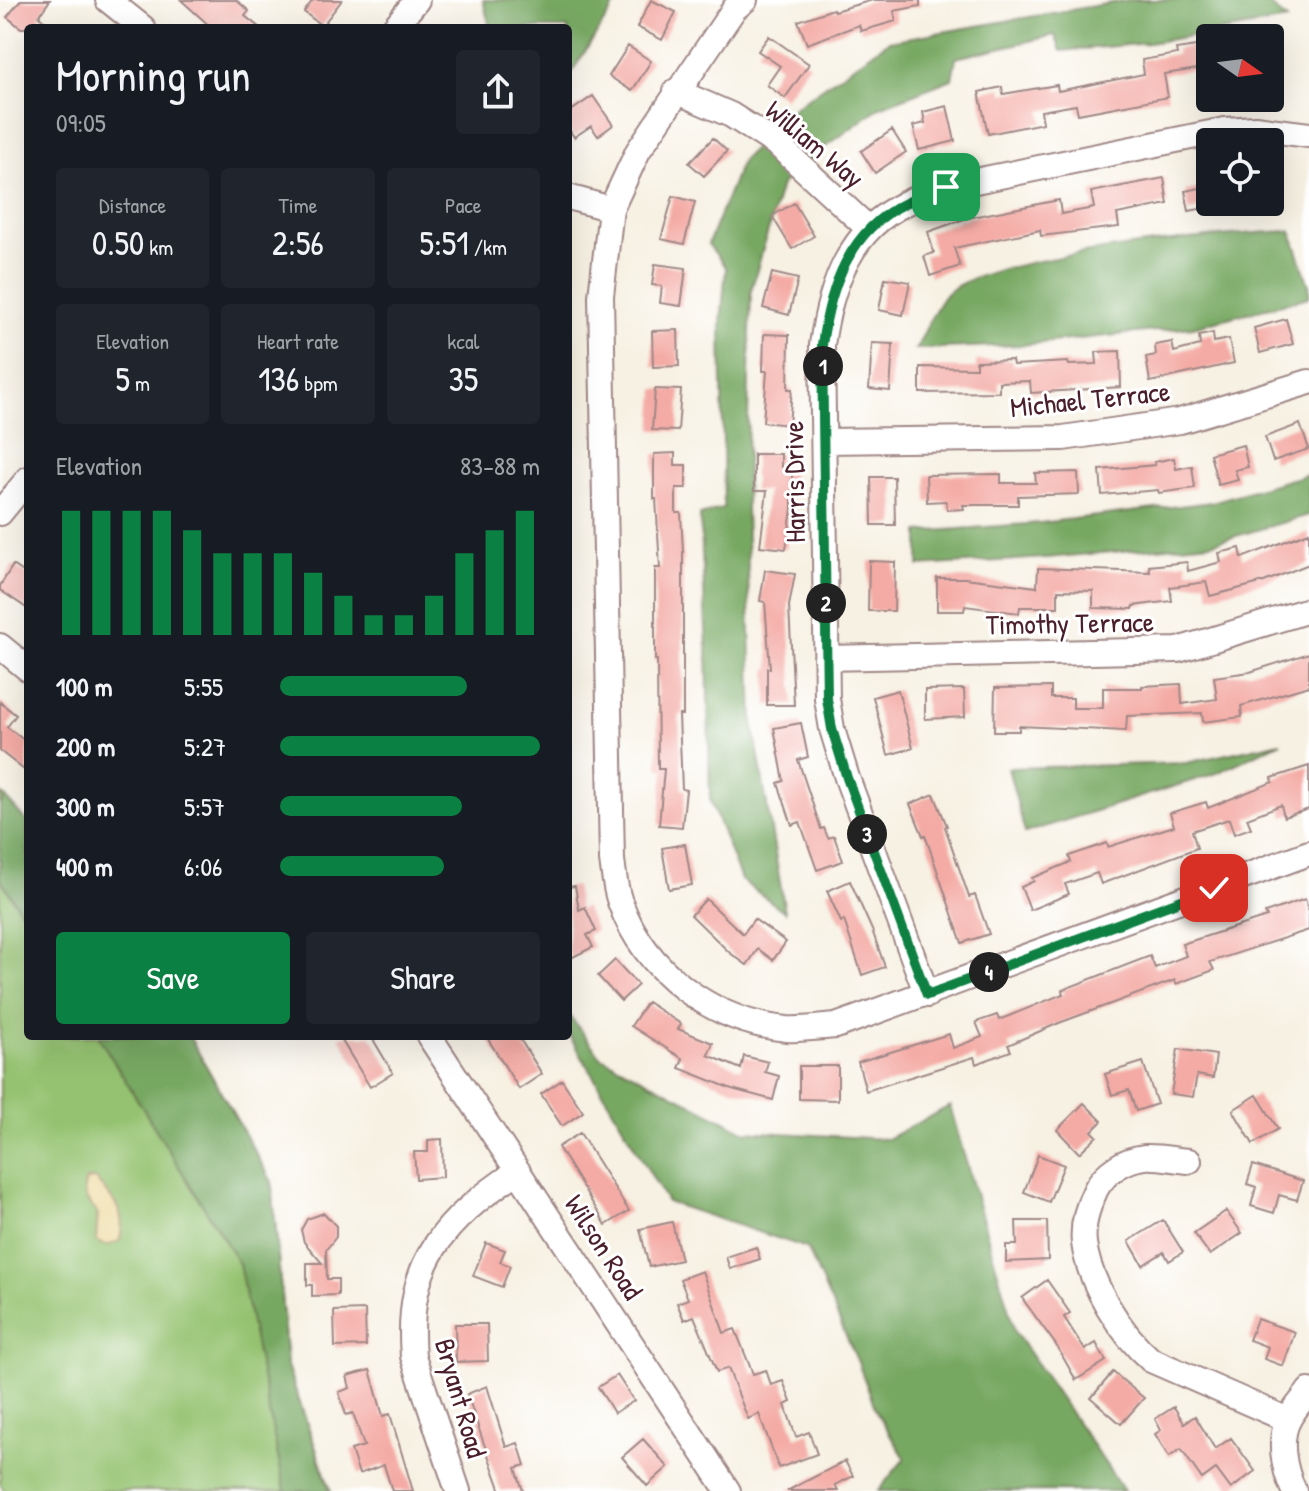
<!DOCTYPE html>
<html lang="en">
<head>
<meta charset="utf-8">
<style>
  :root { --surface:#171b24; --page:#20242c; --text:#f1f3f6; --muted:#9ea1a6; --accent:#0b8043 }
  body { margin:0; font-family:"Patrick Hand",sans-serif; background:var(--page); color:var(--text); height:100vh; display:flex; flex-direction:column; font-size:30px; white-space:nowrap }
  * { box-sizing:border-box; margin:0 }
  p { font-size:26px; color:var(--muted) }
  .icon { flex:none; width:44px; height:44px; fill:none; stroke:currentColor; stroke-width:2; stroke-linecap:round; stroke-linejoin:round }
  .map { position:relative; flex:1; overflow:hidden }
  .drawer { position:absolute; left:24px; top:24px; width:548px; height:1016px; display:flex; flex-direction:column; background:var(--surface); border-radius:8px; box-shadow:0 8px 32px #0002 }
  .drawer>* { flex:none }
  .needle { width:52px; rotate:104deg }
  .controls { position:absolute; left:1196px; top:24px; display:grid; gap:16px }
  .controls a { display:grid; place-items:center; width:88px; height:88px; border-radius:8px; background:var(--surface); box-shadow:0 8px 32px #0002; font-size:40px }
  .pin { position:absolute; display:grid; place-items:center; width:68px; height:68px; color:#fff; margin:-34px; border-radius:16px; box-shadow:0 4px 12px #0006 }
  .km { position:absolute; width:40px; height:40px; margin:-20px; border-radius:50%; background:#222; color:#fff; font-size:22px; line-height:40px; text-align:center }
  .round { display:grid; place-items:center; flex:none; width:84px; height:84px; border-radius:8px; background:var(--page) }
  .overview { display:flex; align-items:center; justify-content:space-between; height:136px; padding:0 32px }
  h1 { font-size:44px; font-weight:600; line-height:60px }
  .figures { display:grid; grid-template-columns:repeat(3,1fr); gap:12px; height:136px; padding:8px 32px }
  .figures div { display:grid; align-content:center; border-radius:8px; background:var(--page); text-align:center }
  .figures b { font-size:34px; font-weight:600 }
  .figures small { font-size:22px; font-weight:400 }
  .figures p { font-size:22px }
  .chart { height:224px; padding:16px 32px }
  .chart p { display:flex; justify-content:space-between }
  .chart svg { width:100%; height:144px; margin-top:8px; stroke:var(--accent); stroke-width:6 }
  .cta { display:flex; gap:16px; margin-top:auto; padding:16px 32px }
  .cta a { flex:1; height:92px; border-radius:8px; background:var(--accent); color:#fff; font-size:32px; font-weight:600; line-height:92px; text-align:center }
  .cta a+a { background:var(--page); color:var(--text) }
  ul { padding:0 32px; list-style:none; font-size:26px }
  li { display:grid; grid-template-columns:128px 96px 1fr; align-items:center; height:60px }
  li i { height:20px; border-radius:10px; background:var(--accent) }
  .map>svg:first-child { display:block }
</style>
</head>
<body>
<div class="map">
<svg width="1309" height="1491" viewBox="0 0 1309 1491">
  <rect width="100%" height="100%" fill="#fff"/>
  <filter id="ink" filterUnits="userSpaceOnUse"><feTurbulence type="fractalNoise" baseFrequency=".0125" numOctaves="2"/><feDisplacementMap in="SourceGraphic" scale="16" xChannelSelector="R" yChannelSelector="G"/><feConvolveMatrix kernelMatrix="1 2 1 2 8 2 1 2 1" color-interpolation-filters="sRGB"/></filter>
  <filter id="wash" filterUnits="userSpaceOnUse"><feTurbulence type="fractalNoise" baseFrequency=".006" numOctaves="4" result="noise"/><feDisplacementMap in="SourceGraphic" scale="32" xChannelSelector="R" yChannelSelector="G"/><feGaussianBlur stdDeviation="1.8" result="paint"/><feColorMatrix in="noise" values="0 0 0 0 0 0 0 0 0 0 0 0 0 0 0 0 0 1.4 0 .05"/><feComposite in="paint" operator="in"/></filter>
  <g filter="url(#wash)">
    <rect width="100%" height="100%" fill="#f7f1e3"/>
    <path fill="#94c270" stroke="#6f704e" stroke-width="2" d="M0 793 28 823V1036H189L272 1182 287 1366 331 1491H4L0 1484Z"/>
    <path fill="#77a862" stroke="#606446" stroke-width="2" d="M483 0H618L568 78V28H490Z
      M1129 0H1264L1287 20 1149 43 1061 51 1055 35 956 58 952 79 880 107 824 148 781 185 751 291 746 509 753 722 785 912 741 880 710 800 707 647 700 515 724 508 721 323 726 267 708 244 742 160 795 107 889 41Z
      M1291 231 1309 286V297L1193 327 1022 345 916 349C925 332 933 310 945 295 979 256 1232 233 1291 231Z
      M1309 474V515L1212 543 1046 558 919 566V532L1040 523 1212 502Z
      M1281 742 1217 773 1025 833 1008 768 1186 763Z
      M5 797 28 823V923L0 878V806Z
      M568 1014 601 1057 744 1131 887 1139 950 1106 1015 1332 1124 1491H878L905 1458 877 1413 857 1360 807 1248 667 1202 568 1033Z
      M98 1036H189L272 1182 287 1366 330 1491H285L239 1264Z"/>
    <path fill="#eeda9e" stroke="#9c7c64" stroke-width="2" d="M95 1179C113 1199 127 1212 120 1240 111 1246 105 1247 96 1241L98 1214C89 1204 80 1194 86 1180Z"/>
    <g id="blocks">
      <path fill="#f4aba5" d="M21 0H50L39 16 54 28H21L7 17Z
        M181 0H236L249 11 245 16 260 28H212Z
        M313 0H342L322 26 304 12Z
        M651 0 676 12 662 40 637 27Z
        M873 0H920V6L894 11 896 21 861 31 859 25 807 44 798 21 833 9 834 11Z
        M769 36 809 64 785 98 767 85 780 66 758 51Z
        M1210 44V101H1203L1198 69 1164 74 1168 97 1078 114 1076 105 1041 111 1043 123 988 134 979 92 1002 87 1003 94 1057 85 1058 91 1144 74 1142 60 1177 54 1176 49Z
        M628 46 651 61 632 91 609 76Z
        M593 96 613 125 598 136 591 126 574 137 568 128V113Z
        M947 106 955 141 919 150 913 126 925 123 923 112Z
        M892 130 906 152 875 173 861 151Z
        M713 138 727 151 704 176 689 163Z
        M1164 178 1168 204 1117 214 1119 227 1041 236 1040 230 954 248 960 266 930 276 924 256 934 253 928 232 967 218 1059 200 1061 214 1094 208 1091 192Z
        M1210 186V207L1189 211 1185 191Z
        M673 196 695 202 684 244 661 239Z
        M794 203 814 236 792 249 772 216Z
        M655 264 686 268 681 306 660 303 662 286 652 285Z
        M772 273 798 279 789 315 763 308Z
        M885 278 910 282 903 315 879 310Z
        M1286 319 1293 344 1260 353 1254 328Z
        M678 330 679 366 653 367 652 331Z
        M1213 333 1214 342 1229 339 1234 363 1150 382 1146 357 1156 355 1155 345 1172 342 1174 352 1200 345 1199 336Z
        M764 334 789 335 788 389H792L789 425 763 422 767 371H763Z
        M872 343 893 344 890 391 869 389Z
        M1120 351 1121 387 1031 393 1030 381 999 382V392L920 393V367L976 368V361L1012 360 1013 365 1068 362 1069 365 1097 364 1096 352Z
        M655 389 681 390 678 431 652 430Z
        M1300 424 1309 449 1273 461 1265 437Z
        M1243 445 1248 467 1235 470 1238 480 1218 485 1210 454Z
        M675 453V465H686V488H676V513H681L683 551V715H679L682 789 686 790 682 827 659 825 664 769H658L657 660H655V568H660L656 499H654V454Z
        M754 454H781V467H792V509L786 549 760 546 767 491H754Z
        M1174 458 1176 469 1192 466 1195 488 1159 493 1158 490 1102 495 1100 470 1155 465 1154 462Z
        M1078 472 1079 494 1018 496V505H963L964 509 947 510 946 501 927 502 926 475 1001 474V483H1036L1035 473Z
        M871 477H894L895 525H872Z
        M1309 532V564L1264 582 1210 596 1206 582 1170 587 1172 601 1133 606V609L1093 608V591L1058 590V607H1020L1019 613 965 606 964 611H937V578H965L1037 587 1038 568 1150 572 1149 566 1187 562 1188 571 1221 562 1219 553 1240 548 1242 558Z
        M869 561 895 562 894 611H868Z
        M13 565 28 575V609L0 590V586Z
        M765 570 795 574 789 606 794 705H767V668H770L765 602 760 601Z
        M1309 653V686L1241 706 1242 717 1203 722 1202 713 1127 716 1126 731 1019 726V731H994L995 688 1051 687V698H1073V708H1103V688H1142V686L1181 684 1182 704 1217 699 1214 677 1250 672Z
        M964 689 965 717 925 719V690Z
        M898 690 913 748 888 755 873 697Z
        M0 702 16 715 7 727 28 743V773L0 751Z
        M801 723 808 757 798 760 821 829 824 828 828 838 834 836 843 861 817 870 800 822 792 825 778 783 784 781 774 728Z
        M1309 766V809L1284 817 1281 805 1247 818 1251 828 1234 834 1229 819 1192 831 1197 848 1101 884 1097 873 1065 884 1069 894 1030 910 1021 887 1034 881 1032 878 1071 862 1069 856 1107 843 1108 847 1174 826 1170 813 1206 802 1208 808 1273 782 1272 778Z
        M934 794 947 826 945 827 969 897 975 895 989 934 962 943 925 835 923 836 910 804Z
        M685 844 692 885 669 889 662 848Z
        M850 881 872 930 885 967 862 975 844 920 841 922 827 891Z
        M575 886 579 910 585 907 596 931 587 935 593 947 571 958 568 951V887Z
        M706 899 743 934 754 919 786 942 773 960 758 949 747 965 730 953 691 915Z
        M1305 899 1309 911V930L1210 962 1214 970 1176 984 1175 980 1059 1023 1008 1045 1011 1051 976 1064 974 1057 866 1091 858 1062 949 1034 953 1048 982 1037 976 1022 997 1015 999 1020 1063 994 1062 990 1150 956 1155 968 1186 956 1182 944 1267 917 1265 913Z
        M615 960 638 985 621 1001 598 976Z
        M647 1002 681 1024 678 1029 713 1043 708 1055 741 1069 744 1056 768 1062 765 1072 779 1076 773 1100 732 1089 679 1068 683 1059 631 1026Z
        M339 1036H371L393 1073 370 1087Z
        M486 1036H518L542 1074 519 1089Z
        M1178 1049 1216 1055 1213 1078 1197 1075 1193 1097 1171 1094Z
        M1143 1062 1157 1104 1136 1111 1129 1090 1112 1095 1105 1074Z
        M799 1066H838V1100L799 1099Z
        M562 1080 583 1112 562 1126 541 1094Z
        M1257 1095 1278 1129 1253 1144 1233 1110Z
        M1084 1103 1102 1121 1092 1131 1097 1136 1079 1153 1057 1130Z
        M580 1133 629 1211 606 1225 558 1147Z
        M442 1139 443 1177 416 1179 414 1152H428V1140Z
        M1038 1155 1064 1165 1049 1202 1024 1192Z
        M1253 1165 1303 1181 1297 1200 1279 1195 1274 1213 1251 1206 1256 1187 1247 1184Z
        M1226 1211 1242 1233 1210 1255 1194 1233Z
        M324 1213 336 1226V1237L326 1250 327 1279H338V1295L312 1296V1285H307V1263H322L304 1242 301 1230 307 1219Z
        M1163 1220 1183 1252 1169 1261 1164 1252 1143 1265 1129 1241Z
        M1016 1221H1047L1048 1260 1006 1262V1245H1017Z
        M672 1222 681 1260 649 1267 640 1229Z
        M486 1243 505 1250 500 1262 510 1266 502 1287 473 1276Z
        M756 1247 760 1259 730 1269 726 1257Z
        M702 1271 724 1333 735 1329 753 1374 766 1370 771 1385 783 1381 791 1402 785 1405 796 1437 809 1432 817 1454 779 1468 759 1414 748 1419 728 1368 717 1372 694 1316 684 1320 677 1303 688 1299 680 1279Z
        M1047 1280 1070 1313 1064 1317 1085 1350 1096 1343 1106 1361 1076 1380 1056 1345 1022 1298Z
        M365 1310 366 1346 335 1347 334 1311Z
        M1257 1319 1295 1332 1283 1366 1264 1359 1268 1347 1249 1340Z
        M455 1324H487L488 1361 456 1362Z
        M370 1370 383 1416 390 1414 413 1491H392L384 1465 359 1474 351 1450 364 1446 353 1413 346 1415 339 1392 350 1388 347 1376Z
        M1113 1372 1144 1398 1121 1424 1091 1398Z
        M617 1375 634 1401 614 1413 598 1387Z
        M487 1386 506 1447 518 1443 525 1465 516 1468 523 1491H501L483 1441 467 1394Z
        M1174 1407 1184 1423 1195 1416 1215 1449 1231 1438 1255 1471 1231 1489 1216 1469 1202 1479 1181 1449 1169 1457 1155 1434 1161 1430 1155 1419Z
        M643 1439 668 1467 647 1486 622 1457Z
        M845 1461 853 1476 835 1485 838 1491H787Z"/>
    </g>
  </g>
  <g filter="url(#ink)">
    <use href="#blocks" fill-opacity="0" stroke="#a08887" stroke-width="2"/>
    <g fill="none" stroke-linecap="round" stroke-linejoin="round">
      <g stroke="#a08887" stroke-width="28">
        <path id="minor" d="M108 0 143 28
          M745 0 734 9 638 151 611 209 601 296 612 860C614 874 615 889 620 902 645 972 713 1022 787 1029 803 1030 820 1027 836 1026L1309 853
          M394 28 417 0
          M676 91 731 115 778 145 868 228
          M568 197 611 209
          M824 441 1063 438 1180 421 1309 382
          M0 513 28 479
          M0 646 28 669
          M826 658 1178 650 1309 610
          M927 995 847 778 832 729 827 699 822 345C830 287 849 230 906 203 918 197 933 192 946 187L1225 130 1255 128 1309 135
          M429 1036 728 1491
          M1189 1161C1175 1160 1159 1156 1145 1157 1125 1159 1105 1172 1096 1189 1088 1205 1082 1225 1084 1243 1089 1283 1121 1334 1151 1360L1288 1420
          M458 1491 413 1356C405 1261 444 1221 518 1171
          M1294 1491C1284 1470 1277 1438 1290 1417 1295 1408 1303 1400 1309 1391"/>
      </g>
      <use href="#minor" stroke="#fff" stroke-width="24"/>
    </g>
  </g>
  <g fill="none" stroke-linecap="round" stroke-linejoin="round" filter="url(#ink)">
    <g stroke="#fff" stroke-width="16">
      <path id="route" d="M946 187C933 192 918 197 906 203 849 230 830 287 822 345L827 699 832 729 847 778 927 995 1214 888"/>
    </g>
    <use href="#route" stroke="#0b8043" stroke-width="10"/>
  </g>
  <g text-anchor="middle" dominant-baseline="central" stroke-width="6" stroke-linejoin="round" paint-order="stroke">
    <g font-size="28" fill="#4a1f2b" stroke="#fff">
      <text transform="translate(815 144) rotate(40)">William Way</text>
      <text transform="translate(1090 399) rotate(-6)">Michael Terrace</text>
      <text transform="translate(794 482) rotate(-91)">Harris Drive</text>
      <text transform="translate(1070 623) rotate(-1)">Timothy Terrace</text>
      <text transform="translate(604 1247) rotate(57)">Wilson Road</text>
      <text transform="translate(461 1398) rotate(74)">Bryant Road</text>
    </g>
  </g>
</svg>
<div class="controls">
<a><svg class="needle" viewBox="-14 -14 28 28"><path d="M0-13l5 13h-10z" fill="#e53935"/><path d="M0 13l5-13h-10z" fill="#9ea1a6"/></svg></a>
<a><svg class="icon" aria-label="locate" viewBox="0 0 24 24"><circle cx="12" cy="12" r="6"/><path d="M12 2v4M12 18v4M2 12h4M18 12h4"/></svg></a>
</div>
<div class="pin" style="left:946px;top:187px;background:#1e9e55"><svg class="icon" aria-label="arrive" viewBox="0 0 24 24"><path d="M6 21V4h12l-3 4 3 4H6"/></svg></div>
<div class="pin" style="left:1214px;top:888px;background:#d93025"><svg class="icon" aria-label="check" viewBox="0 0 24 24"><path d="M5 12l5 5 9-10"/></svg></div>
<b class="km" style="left:823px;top:366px">1</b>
<b class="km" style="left:826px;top:603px">2</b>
<b class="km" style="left:867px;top:834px">3</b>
<b class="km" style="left:989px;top:972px">4</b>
<section class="drawer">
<div class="overview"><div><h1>Morning run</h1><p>09:05</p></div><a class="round"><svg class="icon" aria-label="share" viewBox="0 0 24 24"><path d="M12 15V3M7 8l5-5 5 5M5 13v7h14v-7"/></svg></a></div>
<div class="figures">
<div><p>Distance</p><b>0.50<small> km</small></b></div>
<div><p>Time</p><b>2:56</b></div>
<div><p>Pace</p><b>5:51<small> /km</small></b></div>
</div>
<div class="figures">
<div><p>Elevation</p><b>5<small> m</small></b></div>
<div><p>Heart rate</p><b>136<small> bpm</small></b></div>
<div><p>kcal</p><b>35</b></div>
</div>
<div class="chart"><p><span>Elevation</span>83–88 m</p>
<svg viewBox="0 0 160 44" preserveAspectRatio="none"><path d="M5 44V6M15 44V6M25 44V6M35 44V6M45 44V12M55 44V19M65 44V19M75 44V19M85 44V25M95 44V32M105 44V38M115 44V38M125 44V32M135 44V19M145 44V12M155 44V6"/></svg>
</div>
<ul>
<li><b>100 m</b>5:55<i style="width:72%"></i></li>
<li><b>200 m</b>5:27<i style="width:100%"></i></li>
<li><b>300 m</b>5:57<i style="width:70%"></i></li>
<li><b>400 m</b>6:06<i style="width:63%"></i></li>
</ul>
<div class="cta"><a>Save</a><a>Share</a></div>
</section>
</div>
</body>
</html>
